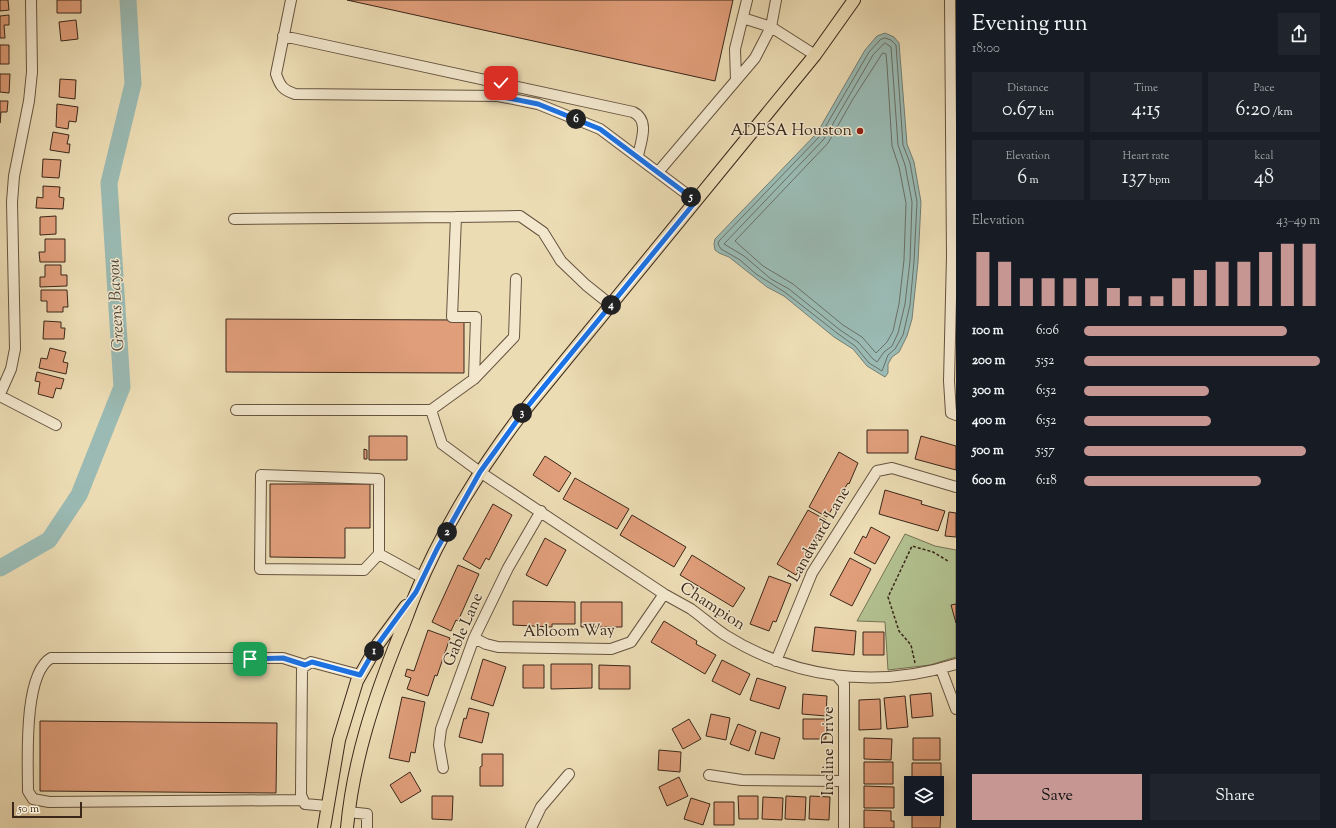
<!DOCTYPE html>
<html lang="en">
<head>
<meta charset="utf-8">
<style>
  :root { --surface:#171b24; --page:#20242c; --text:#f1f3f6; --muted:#9ea1a6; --accent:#c59692 }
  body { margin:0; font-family:"Sorts Mill Goudy",serif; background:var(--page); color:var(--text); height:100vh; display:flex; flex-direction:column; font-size:15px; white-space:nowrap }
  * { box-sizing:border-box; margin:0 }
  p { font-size:13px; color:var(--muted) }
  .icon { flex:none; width:22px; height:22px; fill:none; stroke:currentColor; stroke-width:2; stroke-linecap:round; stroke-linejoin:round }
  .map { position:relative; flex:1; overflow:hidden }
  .sheet { display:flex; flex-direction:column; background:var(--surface); width:380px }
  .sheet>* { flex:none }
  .fabs { position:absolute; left:904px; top:776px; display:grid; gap:8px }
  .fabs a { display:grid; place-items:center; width:40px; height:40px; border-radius:0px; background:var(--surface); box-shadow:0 4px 16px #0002; font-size:20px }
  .scale { position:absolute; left:12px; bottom:10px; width:70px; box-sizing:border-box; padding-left:4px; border:2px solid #3a271a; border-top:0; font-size:11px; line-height:14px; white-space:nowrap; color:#3a271a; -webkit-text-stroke:3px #f3e8ce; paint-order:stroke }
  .pin { position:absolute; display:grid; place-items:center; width:34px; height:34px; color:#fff; margin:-17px; border-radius:8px; box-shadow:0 2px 6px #0006 }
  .km { position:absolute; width:20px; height:20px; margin:-10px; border-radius:50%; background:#222; color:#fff; font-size:11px; line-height:20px; text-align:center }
  .round { display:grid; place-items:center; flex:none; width:42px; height:42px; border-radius:0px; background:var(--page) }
  .overview { display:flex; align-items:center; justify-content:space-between; height:68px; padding:0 16px }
  h1 { font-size:22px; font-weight:600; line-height:30px }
  .figures { display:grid; grid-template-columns:repeat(3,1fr); gap:6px; height:68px; padding:4px 16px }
  .figures div { display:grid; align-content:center; border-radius:0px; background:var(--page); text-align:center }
  .figures b { font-size:20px; font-weight:600 }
  .figures small { font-size:11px; font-weight:400 }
  .figures p { font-size:11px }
  .chart { height:112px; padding:8px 16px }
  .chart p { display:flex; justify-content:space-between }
  .chart svg { width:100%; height:72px; margin-top:4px; stroke:var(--accent); stroke-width:6 }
  .primary-button { display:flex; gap:8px; margin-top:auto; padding:8px 16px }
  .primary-button a { flex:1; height:46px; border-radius:0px; background:var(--accent); color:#111; font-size:16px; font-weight:600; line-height:46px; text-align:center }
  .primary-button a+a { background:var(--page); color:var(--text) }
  ul { padding:0 16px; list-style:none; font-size:13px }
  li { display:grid; grid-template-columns:64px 48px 1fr; align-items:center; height:30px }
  li i { height:10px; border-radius:5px; background:var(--accent) }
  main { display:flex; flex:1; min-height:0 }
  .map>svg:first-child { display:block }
</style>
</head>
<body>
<main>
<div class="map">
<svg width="956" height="828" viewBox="0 0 956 828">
  <rect width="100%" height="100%" fill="#ecdcb4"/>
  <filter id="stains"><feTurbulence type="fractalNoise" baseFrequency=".005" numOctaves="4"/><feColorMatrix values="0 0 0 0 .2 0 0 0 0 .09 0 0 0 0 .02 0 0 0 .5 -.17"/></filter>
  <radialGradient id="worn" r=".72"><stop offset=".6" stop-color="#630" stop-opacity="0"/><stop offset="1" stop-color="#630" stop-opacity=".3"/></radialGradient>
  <path fill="#b3c291" stroke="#767456" d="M905 534 935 546 956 550V657L930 665 888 670 885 622 857 621Z"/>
  <path fill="#9abab3" stroke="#747f76" d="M885 33 894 37 899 43 907 144 914 162 921 202 918 262 912 319 907 336 899 352 892 357 888 364V373L885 377 867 366 853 349 834 337 784 296 767 287 729 257 719 253 715 250 714 244 715 239 817 133 865 50 877 36Z"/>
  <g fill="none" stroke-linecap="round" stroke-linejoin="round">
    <path stroke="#6a7066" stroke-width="1" d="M885 38 891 40 896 45 903 145 910 163 917 202 914 261 910 305 903 335 895 349 888 355 882 371 869 363 855 346 837 333 786 293 756 274 740 260 721 249 718 244 719 241 820 136 869 52 880 40Z
      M885 43 891 47 898 145 905 165 912 202 910 261 905 304 898 333 892 346 884 352 877 362 873 359 858 342 840 330 789 289 771 279 744 256 724 244 824 139 873 55Z
      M883 53 886 54 887 65 892 146 899 167 906 203 904 260 899 304 893 331 887 342 876 353 862 337 843 325 793 284 763 266 735 241 828 143 853 99Z"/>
    <path stroke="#9abab3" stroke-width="17" d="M0 568 49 540 79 495 122 387 109 183 133 84 128 0"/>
  </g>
  <path fill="#e09e7a" stroke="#3a271a" d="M0 0H8L9 10 0 11Z
    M57 0H81V13H57Z
    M347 0H733L715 81Z
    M9 15V25H4L5 38H0V16Z
    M76 20 78 39 61 41 59 22Z
    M0 45H9V64H0Z
    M0 74H10L9 93 0 92Z
    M60 79 76 80 75 99 59 97Z
    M0 101H8L7 112H1L0 123Z
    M57 104 78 107 76 122 69 121 68 129 56 127Z
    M53 132 69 135 67 144H70L69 153 50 150Z
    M43 159 61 160 59 178 42 177Z
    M43 186 60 187 59 197 64 198 63 209 36 208 37 197 43 198Z
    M56 216V234L40 235V217Z
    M45 239H65V262H40L39 252H45Z
    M45 265H61V275H67V286L40 287V277H45Z
    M41 290H67L68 307H63V312H47V301H41Z
    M226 319 464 320V373L226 372Z
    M44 321 61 322V328H65L64 339H43Z
    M50 348 66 352 63 362 68 363 66 374 39 368 41 358 47 359Z
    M37 372 64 379 61 389 56 388 53 398 38 394 40 382 35 381Z
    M867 430H908V453H867Z
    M369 436H407V460H369Z
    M921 436 956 446V470L915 459Z
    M364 449 367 450V459H364Z
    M839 452 858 463 849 484 848 483 827 517 809 507Z
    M545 456 571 473 559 492 533 475Z
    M575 478 629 509 617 529 563 499Z
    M270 484H370V528H345V558L270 557Z
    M885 490 922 501 921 504 945 511 938 531 879 514Z
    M493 504 512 515 489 560 486 558 480 569 463 559Z
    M808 510 826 520 821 530 823 531 796 575 777 564Z
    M949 512 956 513V537L945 536Z
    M632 515 686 547 674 567 620 535Z
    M871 527 890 537 875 564 854 553 863 536 866 538Z
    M545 538 566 550 547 586 526 575Z
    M692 555 745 588 733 607 680 575Z
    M850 558 871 569 852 606 830 595Z
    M458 565 479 574 458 621 456 620 451 631 432 622Z
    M769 576 791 584 776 622 773 621 769 631 750 624Z
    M513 601 575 602V624H552V627L513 625Z
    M581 602H622V627H581Z
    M956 604V623L951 605Z
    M664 621 697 641 696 644 716 655 705 674 651 642Z
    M815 627 856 631 854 655 812 651Z
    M428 630 450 638 437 676 435 675 428 696 407 689 411 678 405 676 407 669 414 671Z
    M863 632H884V655H863Z
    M483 659 506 667 493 706 471 699Z
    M722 660 750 674 740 695 712 681Z
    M551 664H592V688L551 689Z
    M523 665H544V688H523Z
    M599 665 630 666V689H599Z
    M757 678 786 687 779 709 750 700Z
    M931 693 933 716 912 718 910 695Z
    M803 694 827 696 826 716 802 714Z
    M905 696 908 727 887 729 884 698Z
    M402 697 425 702 415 753 411 752 409 762 389 758Z
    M880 699 881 729 859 730V700Z
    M469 708 489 713 482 743 459 737 464 718 466 719Z
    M711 714 730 718 726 740 706 736Z
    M689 719 701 739 683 749 672 729Z
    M803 719H825L826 739H803Z
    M40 721 277 723 276 793 40 791Z
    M738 724 756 731 749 751 730 744Z
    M761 732 780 738 774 759 755 754Z
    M864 738 892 739 891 760 864 759Z
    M913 738H940V760H913Z
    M659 750 681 752 680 772 658 770Z
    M482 754H503V786H480V767L482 766Z
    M864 762H893V784H864Z
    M912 763H941V784L912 783Z
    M410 772 421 791 401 803 390 785Z
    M679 777 688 796 667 806 659 787Z
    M864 786 894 787V808H864Z
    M937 786H941L940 808H937Z
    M432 796H453L452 820 432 819Z
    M738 796H758V819H739Z
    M786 796 806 797 805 820 785 819Z
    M810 796 830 797 829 820 809 819Z
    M763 797 783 798 782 820 762 819Z
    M691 798 710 804 703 825 684 819Z
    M714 802H734V825H714Z
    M864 810 891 811V821H894V828H864Z
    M912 810H941L940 828H912Z"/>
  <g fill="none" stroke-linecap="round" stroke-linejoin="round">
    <g stroke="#665440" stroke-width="12">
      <path id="minor" d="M291 0 276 74C280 86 283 90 295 94L498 96 538 104 600 129 696 201
        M950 0 952 256 949 381 951 413 956 415
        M743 18 771 27 815 55
        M283 36 633 112C650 120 641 141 638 156
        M736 80 735 49 747 0
        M659 171 755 58 771 27 776 0
        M234 219 456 217
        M474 379 476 317H452L456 217 520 216 543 232 561 261 586 285 611 305
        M0 394 11 369 15 349 12 202 14 176 29 101 32 72 31 0
        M0 396 56 425
        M236 410H431L474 379 514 337 516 279
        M431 410 442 444 480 472 664 594C673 599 682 604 691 609 702 617 713 627 725 635 795 679 877 689 956 664
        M379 554 364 570 260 569 261 475 379 479V554L423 578
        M474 638 486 644 498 647 611 649 631 642 664 594
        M776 661 812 573 877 471 892 468 956 487
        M941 669 956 709
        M838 677 844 684V828
        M443 768 439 745 441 729 474 638 508 568 541 511
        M709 775 742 780 844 781
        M302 800 49 802 33 799 28 791C28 761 23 674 51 658H283L305 665
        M327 806 305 804 301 795 302 668 311 662 360 675
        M348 812 367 814V828
        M531 828 541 807 569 774"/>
    </g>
    <g stroke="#3a271a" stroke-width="14">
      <path id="major" d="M324 828 339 740 357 681 378 644 406 606
        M347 828C353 761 374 698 399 636 405 622 410 607 416 593 442 530 482 465 524 411L815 55 854 0"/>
    </g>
    <path stroke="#3a271a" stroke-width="1.5" stroke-dasharray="3 2" stroke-linecap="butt" d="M915 663 911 645 899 631 888 597 912 546 933 552 948 561"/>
    <use href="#minor" stroke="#f3e8ce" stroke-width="10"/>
    <use href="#major" stroke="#ecdcb4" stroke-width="12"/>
  </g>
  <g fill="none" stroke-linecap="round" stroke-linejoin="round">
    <g stroke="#fff" stroke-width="8">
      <path id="route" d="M250 659 283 658 305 665 312 662 360 675 378 644 416 592 437 549 480 472 524 411 696 201 600 129 538 104 498 96 501 83"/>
    </g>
    <use href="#route" stroke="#1a73e8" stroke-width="5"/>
  </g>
  <circle fill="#8f2418" stroke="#f3e8ce" stroke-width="1.5" cx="860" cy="131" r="4"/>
  <g text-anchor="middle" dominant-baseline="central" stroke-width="3" stroke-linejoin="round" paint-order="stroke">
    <g font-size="16" fill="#3a271a" stroke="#f3e8ce" text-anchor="end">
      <text x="852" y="131">ADESA Houston</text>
    </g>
    <g font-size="16" fill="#3a271a" stroke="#f3e8ce">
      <text transform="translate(820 535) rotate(-60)">Landward Lane</text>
      <text transform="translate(712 607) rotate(33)">Champion</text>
      <text transform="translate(464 630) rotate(-67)">Gable Lane</text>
      <text transform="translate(569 632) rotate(-1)">Abloom Way</text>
      <text transform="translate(829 751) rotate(-90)">Incline Drive</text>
    </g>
    <g font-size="17" font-style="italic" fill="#524c40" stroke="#f3e8ce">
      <text transform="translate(117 305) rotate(-93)">Greens Bayou</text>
    </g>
  </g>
  <rect width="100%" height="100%" filter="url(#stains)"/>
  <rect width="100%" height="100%" fill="url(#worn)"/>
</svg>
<div class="fabs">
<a><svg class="icon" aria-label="layers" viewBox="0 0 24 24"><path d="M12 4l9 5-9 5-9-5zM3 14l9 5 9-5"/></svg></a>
</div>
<div class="scale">50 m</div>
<div class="pin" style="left:250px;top:659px;background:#1e9e55"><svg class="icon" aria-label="arrive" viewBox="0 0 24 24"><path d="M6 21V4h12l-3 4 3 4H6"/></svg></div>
<div class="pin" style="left:501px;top:83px;background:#d93025"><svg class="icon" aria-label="check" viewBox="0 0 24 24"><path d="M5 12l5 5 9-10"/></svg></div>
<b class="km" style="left:374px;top:651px">1</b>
<b class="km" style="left:447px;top:532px">2</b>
<b class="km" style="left:522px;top:413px">3</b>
<b class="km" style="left:611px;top:305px">4</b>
<b class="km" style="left:691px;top:197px">5</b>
<b class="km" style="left:576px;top:119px">6</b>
</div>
<section class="sheet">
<div class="overview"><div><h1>Evening run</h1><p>18:00</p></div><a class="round"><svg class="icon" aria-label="share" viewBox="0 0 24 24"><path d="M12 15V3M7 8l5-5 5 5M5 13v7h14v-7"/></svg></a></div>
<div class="figures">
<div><p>Distance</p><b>0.67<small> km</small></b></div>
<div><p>Time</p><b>4:15</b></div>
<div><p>Pace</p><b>6:20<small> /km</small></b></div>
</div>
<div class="figures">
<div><p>Elevation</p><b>6<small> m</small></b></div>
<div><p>Heart rate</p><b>137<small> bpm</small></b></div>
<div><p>kcal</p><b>48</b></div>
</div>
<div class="chart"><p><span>Elevation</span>43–49 m</p>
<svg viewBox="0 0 160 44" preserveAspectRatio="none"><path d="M5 44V11M15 44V17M25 44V27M35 44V27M45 44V27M55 44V27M65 44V33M75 44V38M85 44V38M95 44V27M105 44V22M115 44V17M125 44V17M135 44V11M145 44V6M155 44V6"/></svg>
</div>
<ul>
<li><b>100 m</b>6:06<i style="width:86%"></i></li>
<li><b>200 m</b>5:52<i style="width:100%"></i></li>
<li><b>300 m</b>6:52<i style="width:53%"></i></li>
<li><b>400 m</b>6:52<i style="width:54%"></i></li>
<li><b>500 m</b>5:57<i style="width:94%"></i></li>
<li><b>600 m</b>6:18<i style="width:75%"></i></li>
</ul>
<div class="primary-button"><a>Save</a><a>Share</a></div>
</section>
</main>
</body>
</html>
